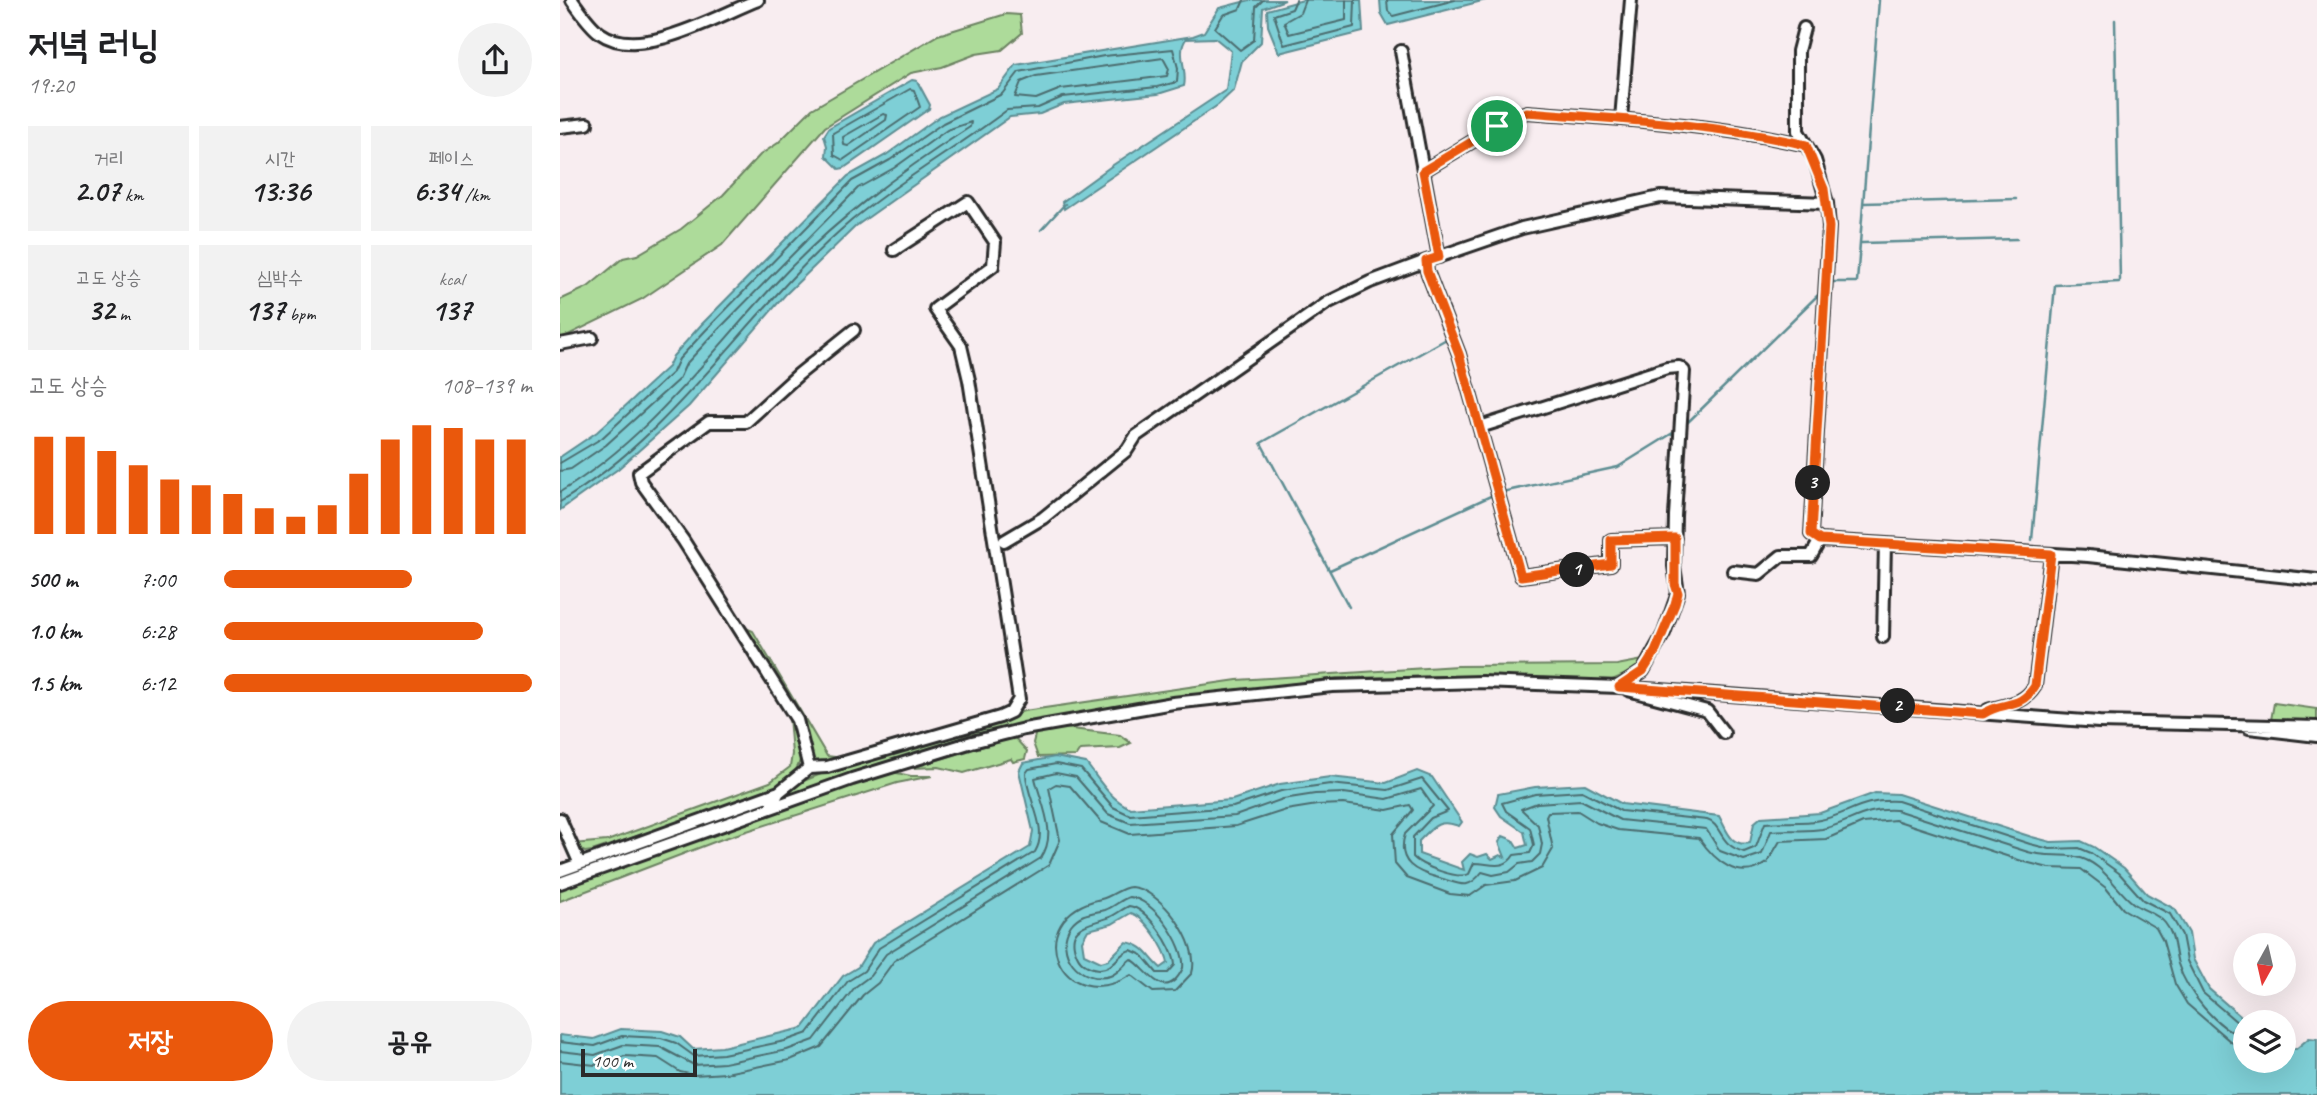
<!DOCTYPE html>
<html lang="ko">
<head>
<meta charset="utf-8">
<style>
  :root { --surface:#fff; --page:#f2f2f2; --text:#202124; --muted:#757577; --accent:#ea580c }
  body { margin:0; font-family:Caveat,"Poor Story",sans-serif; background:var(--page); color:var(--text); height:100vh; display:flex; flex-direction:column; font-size:26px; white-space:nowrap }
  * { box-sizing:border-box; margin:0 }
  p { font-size:23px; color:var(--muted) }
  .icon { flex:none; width:38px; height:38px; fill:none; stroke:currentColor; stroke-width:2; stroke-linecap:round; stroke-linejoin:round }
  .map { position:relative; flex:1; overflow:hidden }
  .side { display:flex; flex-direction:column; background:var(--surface); width:560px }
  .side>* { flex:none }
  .needle { width:46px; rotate:188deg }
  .tools { position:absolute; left:1673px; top:933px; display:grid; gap:14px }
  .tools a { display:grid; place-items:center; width:63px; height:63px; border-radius:50%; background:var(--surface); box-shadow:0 7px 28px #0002; font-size:35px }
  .scale { position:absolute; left:21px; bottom:18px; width:116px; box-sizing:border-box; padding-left:7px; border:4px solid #2b2b2b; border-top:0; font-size:19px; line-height:24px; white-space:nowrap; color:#2b2b2b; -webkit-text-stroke:5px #fff; paint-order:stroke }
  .pin { position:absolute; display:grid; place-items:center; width:60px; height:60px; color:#fff; margin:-30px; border:4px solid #fff; border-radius:50%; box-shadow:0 2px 7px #0007 }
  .km { position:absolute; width:35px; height:35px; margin:-18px; border-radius:50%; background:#222; color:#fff; font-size:19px; line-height:35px; text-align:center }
  .round { display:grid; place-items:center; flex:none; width:74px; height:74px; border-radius:37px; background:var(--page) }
  .headline { display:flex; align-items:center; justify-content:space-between; height:119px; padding:0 28px }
  h1 { font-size:38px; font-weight:700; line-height:52px }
  .stats { display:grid; grid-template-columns:repeat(3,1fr); gap:10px; height:119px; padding:7px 28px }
  .stats div { display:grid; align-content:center; border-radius:0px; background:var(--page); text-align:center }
  .stats b { font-size:30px; font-weight:700 }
  .stats small { font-size:19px; font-weight:400 }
  .stats p { font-size:19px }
  .chart { height:196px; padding:14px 28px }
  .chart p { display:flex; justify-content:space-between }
  .chart svg { width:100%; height:126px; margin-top:7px; stroke:var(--accent); stroke-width:6 }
  .primary-button { display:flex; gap:14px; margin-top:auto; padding:14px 28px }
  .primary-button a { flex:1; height:80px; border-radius:42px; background:var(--accent); color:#fff; font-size:28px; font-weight:700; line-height:80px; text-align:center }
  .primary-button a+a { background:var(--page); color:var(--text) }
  ul { padding:0 28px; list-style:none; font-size:23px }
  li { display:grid; grid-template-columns:112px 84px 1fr; align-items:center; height:52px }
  li i { height:18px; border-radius:9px; background:var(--accent) }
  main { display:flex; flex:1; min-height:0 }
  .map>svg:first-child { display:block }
</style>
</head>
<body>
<main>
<section class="side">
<div class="headline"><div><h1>저녁 러닝</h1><p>19:20</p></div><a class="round"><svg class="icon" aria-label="share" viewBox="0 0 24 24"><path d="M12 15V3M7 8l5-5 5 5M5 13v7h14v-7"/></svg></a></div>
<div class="stats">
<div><p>거리</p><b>2.07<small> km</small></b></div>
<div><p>시간</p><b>13:36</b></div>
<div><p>페이스</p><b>6:34<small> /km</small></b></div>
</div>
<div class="stats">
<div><p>고도 상승</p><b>32<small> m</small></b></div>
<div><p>심박수</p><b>137<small> bpm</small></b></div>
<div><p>kcal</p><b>137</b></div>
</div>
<div class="chart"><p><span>고도 상승</span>108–139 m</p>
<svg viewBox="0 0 160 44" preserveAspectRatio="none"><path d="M5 44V10M15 44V10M25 44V15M35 44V20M45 44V25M55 44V27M65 44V30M75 44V35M85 44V38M95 44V34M105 44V23M115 44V11M125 44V6M135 44V7M145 44V11M155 44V11"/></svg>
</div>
<ul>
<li><b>500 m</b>7:00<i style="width:61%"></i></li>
<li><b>1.0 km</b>6:28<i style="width:84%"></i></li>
<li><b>1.5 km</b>6:12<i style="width:100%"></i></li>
</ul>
<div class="primary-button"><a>저장</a><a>공유</a></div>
</section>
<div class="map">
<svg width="1757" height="1095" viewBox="0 0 1757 1095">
  <rect width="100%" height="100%" fill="#f8edf0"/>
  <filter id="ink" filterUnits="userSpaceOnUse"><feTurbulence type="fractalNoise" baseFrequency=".0143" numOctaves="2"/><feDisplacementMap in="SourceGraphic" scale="14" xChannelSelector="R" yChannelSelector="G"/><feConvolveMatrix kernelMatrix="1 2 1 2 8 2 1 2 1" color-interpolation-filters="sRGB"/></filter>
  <g filter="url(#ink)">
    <path fill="#addb9a" stroke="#6c8362" stroke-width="2" d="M446 14 460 15 462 33 442 50 416 54 382 67 351 73 265 127 162 245 82 299 0 339V300L28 287 63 258 77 255 121 229 163 195 200 155 218 143 252 109 378 35Z
      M181 626 193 631 267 756 283 758 259 765 252 759Z
      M1088 659 1080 668 1050 681 907 676 777 678 579 703 402 741 219 798 241 782 271 770 464 711 677 680 897 666 1057 665Z
      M1714 703 1757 709V721L1711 720Z
      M229 717C247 749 246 764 220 789L32 851 25 852 12 844 47 841 210 782 230 767 232 754Z
      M496 727 560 735 571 743 560 748 520 750 516 756 478 757 473 743 476 731Z
      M454 737 467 751 465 759 453 762 451 759 404 773 379 767 351 768Z
      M332 772 351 776H372L337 783 162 839 0 901V887L236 802Z"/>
    <path fill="#7ecfd6" stroke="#5d8d92" stroke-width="2" fill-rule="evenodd" d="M690 0H725L703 8 701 42 682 61 674 90 658 105 504 209 502 202 550 167 666 90 671 51 655 38 626 39C616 53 628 70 624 86L598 94 504 104 480 114 450 117 296 226 225 295 129 406 58 469 0 510V457L37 432 108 367 113 356 141 325 288 176 326 155 380 116 438 89 456 65 633 36 644 32 659 8Z
      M743 0H801L803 32 719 53 708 26 707 10Z
      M820 0H926L828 25 821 13Z
      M352 80 357 81 370 105 369 109 284 168 279 169 266 156 267 146 264 136 269 128Z
      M495 757 526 763C540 781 549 798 570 808L672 800 720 784 770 777 826 783 857 771 872 777 902 822 899 826C878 819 874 826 859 841V854L904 870 902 862 910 854 918 857 927 854 932 859 940 855 945 857 939 842 943 836 953 840 958 848 967 845 964 832 941 816 935 807 938 794 975 787 1025 784 1062 804 1159 816C1167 830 1170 847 1190 843L1194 823 1201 817 1260 813 1315 793 1338 794 1472 837 1491 842 1521 841 1534 847 1564 868 1587 894 1615 909 1629 933 1633 959 1649 989 1687 1022 1685 1060H1724V1048L1736 1049 1749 1038 1757 1039V1095H0V1035L34 1039 61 1029 102 1031 120 1037 133 1049 162 1047 243 1028 283 976 298 967 313 943 470 847 473 831 459 771 463 763ZM571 913C585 917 606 949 608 963L601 968C588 957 586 945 566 942L548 960 541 962 524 954 522 941 528 930 552 924Z"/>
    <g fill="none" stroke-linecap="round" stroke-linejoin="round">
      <path stroke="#4c6d6f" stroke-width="2" d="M684 0 680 9 663 15 655 28 680 50 694 40 696 7 703 0
        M736 0 732 9 714 15 724 45 794 27 795 0
        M745 0 740 13 724 22 729 34 786 20V0
        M827 0 828 11 833 16 895 0
        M603 58 609 69 607 76 501 89 476 99 455 97 461 82 476 76Z
        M350 89 354 90 360 107 283 160 274 155 273 133Z
        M323 114 327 115 326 120 288 146 284 145 283 137Z
        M0 463 42 438 113 372 119 359 146 330 292 181 330 160 383 123 442 94 459 72 544 56 613 49 618 68 617 82 597 87 503 97 478 108 447 110C397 148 340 180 291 221 188 309 118 432 0 502
        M0 471 11 469 46 445 119 379 126 364 152 336 298 188 334 168 387 130 411 122 410 127C338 173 271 223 213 286 146 358 86 441 0 492
        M571 887C601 889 641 944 632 973L615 991 593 992 571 975C500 1019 458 917 541 899 552 897 559 888 571 887Z
        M569 897C593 898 626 945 623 968 604 1007 586 966 571 959 564 964 559 973 550 976 521 985 493 952 511 925 520 913 532 913 545 910 554 907 560 900 569 897Z
        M569 906C587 908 614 947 615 965L608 973H597L582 955 571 950C558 952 555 969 539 969 529 968 521 964 517 955 503 924 533 924 550 917 557 914 562 909 569 906Z
        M0 1042 35 1046 62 1036 101 1038 116 1043 134 1056 163 1054 225 1041 248 1033 288 981 304 971 319 948 475 852C490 827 466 799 466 773L469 769 496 764 521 769 553 807 570 815 673 807 721 791 770 784 828 790 862 779 888 811 871 818 853 837V857C861 866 899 880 909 874L914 863C930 863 944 871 954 855L970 853 974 845 970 828 946 811 942 803 975 794 1022 791 1061 811 1147 820C1163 825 1157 844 1184 852L1196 847 1205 823C1223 821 1242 824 1260 820 1291 814 1298 799 1338 801L1470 844 1490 849 1519 848 1531 853 1559 873 1583 900 1610 914 1622 935 1627 961 1643 993 1685 1029
        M0 1051 35 1055 63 1045 100 1047 134 1065 164 1063 227 1050 254 1040 295 987 310 976 326 954 481 858C498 833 481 804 475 778L496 773 516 777 548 814 570 823 675 816 723 799 755 794 784 793 827 799 861 789 873 806 845 834C836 863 856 872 879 878 899 883 907 892 922 872L933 875 949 872 959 864 972 862 980 854 982 844 978 825 961 809 977 803 1021 800 1060 820 1146 829 1160 851 1184 860 1202 854 1211 831C1228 829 1245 832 1262 829 1291 823 1302 808 1336 810L1468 852C1486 857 1499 854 1516 857 1542 861 1555 889 1573 903 1583 911 1597 913 1605 923 1615 935 1614 949 1618 964 1627 992 1656 1028 1685 1038
        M0 1061 35 1065 65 1056 98 1058 120 1072 134 1075 166 1073 230 1060 261 1047 303 995 318 983 334 961 489 865 500 840 489 788 496 784 510 786 541 822 570 834 676 826 726 810 757 805 783 804 827 810 850 805 853 810 833 834 835 864 847 878 890 894 910 896 926 885 955 881 982 868 993 849 986 816 988 812 1018 811 1037 823 1058 830 1139 838C1155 861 1179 883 1207 863L1220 841 1266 839 1303 823 1335 820 1465 862 1489 868 1521 869 1546 888 1563 909 1596 928 1603 941 1615 984 1627 1004 1671 1042 1685 1048"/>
      <path stroke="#5d8d92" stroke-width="2.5" d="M1555 20 1560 280
        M1304 203 1456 199
        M481 230 505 204
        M1302 243 1457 239
        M1268 282H1297L1319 0
        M1124 426 1258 295
        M942 492 1058 467 1116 431
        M1472 540 1495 285 1559 282
        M770 570 935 494
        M789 607 701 443 890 337"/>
      <g stroke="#2b2b2b" stroke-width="16">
        <path id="minor" d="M12 0C20 11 29 25 40 33 80 62 158 15 198 0
          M1244 28 1238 51V131L1255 160 1267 203 1269 227 1251 534 1260 540 1528 556 1757 580
          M841 51 879 257
          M1061 119 1071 0
          M0 127 27 124
          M863 171 953 117 967 112C1060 119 1155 124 1246 145
          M866 261 867 271 899 354 961 576 1051 564V540L1115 538
          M0 344 32 338
          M920 427 1107 368 1119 367 1124 371 1115 516 1114 566 1118 593 1104 633 1083 671 1059 687
          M444 541 483 518 567 450 576 436 767 303 810 282 866 261 962 228 1100 197 1267 203
          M1173 571 1199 574 1221 556H1251L1260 540
          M1323 637 1325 544
          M1068 690 1147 711 1164 733
          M1428 710C1448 704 1463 705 1475 686L1491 554
          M1689 728 1757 736
          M249 768 267 767 440 717 451 712 459 699 409 380 401 346 375 309 433 266 435 242 408 202 334 250
          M211 807 219 792 249 768 237 720 123 540 81 482 79 473 149 422H186L239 374 294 330
          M0 819 19 862
          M0 871 219 792
          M0 883 292 779 412 742 464 729 613 703 772 686 922 682 1059 687 1539 722 1757 727"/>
      </g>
      <use href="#minor" stroke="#fff" stroke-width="10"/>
    </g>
  </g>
  <g fill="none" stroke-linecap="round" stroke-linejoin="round" filter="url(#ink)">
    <g stroke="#fff" stroke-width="14">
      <path id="route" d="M967 112C1060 119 1155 124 1246 145L1264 189 1269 227 1251 534 1260 540 1491 554 1475 686C1459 711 1443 700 1423 714L1059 687 1083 671 1095 652 1115 604 1118 593 1115 584V538L1051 540V564L961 576 899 354 867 271 866 261 879 257 863 171 953 117Z"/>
    </g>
    <use href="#route" stroke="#ea580c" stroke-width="9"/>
  </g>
</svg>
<div class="tools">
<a><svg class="needle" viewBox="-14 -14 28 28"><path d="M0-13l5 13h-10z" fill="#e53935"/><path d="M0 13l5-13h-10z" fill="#757577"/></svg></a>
<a><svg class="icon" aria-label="layers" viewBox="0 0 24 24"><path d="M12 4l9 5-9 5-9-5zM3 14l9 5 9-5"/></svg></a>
</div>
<div class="scale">100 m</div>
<div class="pin" style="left:937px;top:126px;background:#1e9e55"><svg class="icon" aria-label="arrive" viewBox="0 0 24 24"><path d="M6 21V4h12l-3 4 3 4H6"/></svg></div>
<b class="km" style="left:1017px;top:570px">1</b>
<b class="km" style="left:1338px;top:706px">2</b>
<b class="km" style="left:1253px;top:483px">3</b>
</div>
</main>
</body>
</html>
